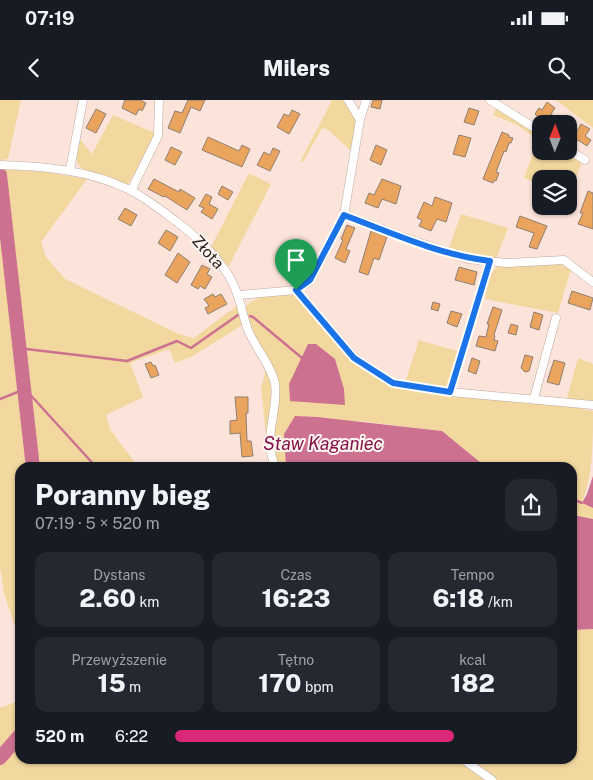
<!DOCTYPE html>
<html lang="pl">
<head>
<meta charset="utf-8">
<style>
  :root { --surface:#171b24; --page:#242831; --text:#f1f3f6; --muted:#9ea1a6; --accent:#db2777 }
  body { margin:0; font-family:"Public Sans",sans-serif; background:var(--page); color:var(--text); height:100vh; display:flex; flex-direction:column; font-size:19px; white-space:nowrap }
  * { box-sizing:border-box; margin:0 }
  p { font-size:16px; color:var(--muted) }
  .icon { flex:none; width:28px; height:28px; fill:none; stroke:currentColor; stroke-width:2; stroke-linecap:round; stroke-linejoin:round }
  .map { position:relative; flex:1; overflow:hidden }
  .sheet { position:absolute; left:15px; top:362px; width:562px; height:302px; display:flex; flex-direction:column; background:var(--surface); border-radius:15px; box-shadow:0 1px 4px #0004 }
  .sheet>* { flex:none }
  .needle { width:32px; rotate:1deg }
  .buttons { position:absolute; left:532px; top:15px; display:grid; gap:10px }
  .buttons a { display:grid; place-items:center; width:45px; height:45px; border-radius:10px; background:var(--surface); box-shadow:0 1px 4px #0004; font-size:25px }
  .pin { position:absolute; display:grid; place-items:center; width:42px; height:42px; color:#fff; margin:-51px -21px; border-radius:50% 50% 50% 0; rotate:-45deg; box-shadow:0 0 5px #0007 }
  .pin .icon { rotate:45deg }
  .round { display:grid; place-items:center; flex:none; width:52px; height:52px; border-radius:15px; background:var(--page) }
  .headline { display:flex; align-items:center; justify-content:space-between; height:85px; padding:0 20px }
  h1 { font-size:28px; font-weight:800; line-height:38px }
  .stats { display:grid; grid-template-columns:repeat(3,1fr); gap:8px; height:85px; padding:5px 20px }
  .stats div { display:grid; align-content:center; border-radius:12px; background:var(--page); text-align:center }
  .stats b { font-size:25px; font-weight:800 }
  .stats small { font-size:14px; font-weight:400 }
  .stats p { font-size:14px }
  ul { padding:0 20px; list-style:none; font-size:16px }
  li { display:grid; grid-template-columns:80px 60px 1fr; align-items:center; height:38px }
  li i { height:12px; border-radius:6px; background:var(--accent) }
  .status { display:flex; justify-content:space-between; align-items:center; height:35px; padding:0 25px; background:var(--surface); direction:ltr }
  .status svg { height:14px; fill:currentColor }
  header { display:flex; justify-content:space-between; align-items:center; height:65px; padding:0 20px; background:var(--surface); font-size:22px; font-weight:800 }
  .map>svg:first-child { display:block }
</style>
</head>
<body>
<div class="status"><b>07:19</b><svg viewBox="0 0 49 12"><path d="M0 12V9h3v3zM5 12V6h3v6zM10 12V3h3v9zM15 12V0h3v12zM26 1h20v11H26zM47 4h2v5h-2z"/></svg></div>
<header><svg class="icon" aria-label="back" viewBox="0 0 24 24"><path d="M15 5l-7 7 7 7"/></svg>Milers<svg class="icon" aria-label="search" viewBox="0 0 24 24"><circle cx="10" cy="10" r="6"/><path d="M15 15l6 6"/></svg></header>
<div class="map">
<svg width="593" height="680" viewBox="0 0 593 680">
  <rect width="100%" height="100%" fill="#fce4db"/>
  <path fill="#f2d79e" d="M0 0H21L8 59 0 60Z
    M332 0H345C360 22 356 27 352 52L327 29 322 28 303 62H300Z
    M556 0H593V28Z
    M496 8 541 36V51H565L582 62 570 94 569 93V79H541V84L524 78 538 40 517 25 493 15Z
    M113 15 155 33 151 45 128 84C116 84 82 74 77 62 75 56 78 45 79 38L92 54Z
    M0 69 44 72 87 79 41 142 46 157 65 179 181 235 194 238 238 205 244 224 193 256 175 263 169 249 130 263 143 297 106 315 110 329 138 367 20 368V542L4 493 0 467Z
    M249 73 271 84 229 166 221 160 211 147Z
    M461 114 508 128 496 159 449 148Z
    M559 164 571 169 558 213 485 199 490 174 499 165Z
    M286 194H293L354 264 389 285 462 297 545 302 593 311C593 342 593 375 582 403L593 408V419L573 415 572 368 486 367 442 331 358 321 286 367 201 368 269 363 261 288 266 270 249 225 245 207C256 195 270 196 286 194Z
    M419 240 460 252 450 283 444 288 410 281 406 279Z
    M578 258 593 264V302L567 298Z
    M593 529V680H0V608L18 601 20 582V660H572L573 530Z"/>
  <path fill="#cd7191" d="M308 244H316L335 259 344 289 345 305 290 301 289 284Z
    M295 316 317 317 442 331 486 367H286L284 334Z
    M593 376V408L582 403 587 394Z
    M573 415 593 419V529L573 530Z"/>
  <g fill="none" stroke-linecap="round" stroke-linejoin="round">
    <path stroke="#cd7191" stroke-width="2.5" d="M250 216 253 217 302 258
      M18 248 127 261 177 241 191 248 238 215
      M0 299 25 289 97 368
      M572 399 582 403"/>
    <path stroke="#cd7191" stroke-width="14" d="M0 75 33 368
      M0 658 20 635"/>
  </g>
  <path fill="#eaa45d" stroke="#8f7f71" d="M125 0H140L146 3 142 11 139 9 136 15 122 8Z
    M188 0H205L200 11 191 7 180 33 168 28 175 11 182 13Z
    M373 0H382L380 9 371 7Z
    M547 2 555 8 551 14 555 17 551 23 544 18 542 21 535 14 539 8 542 10Z
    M469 8 479 11 474 25 464 22Z
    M96 9 106 14 96 33 86 28Z
    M292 10 300 14 289 34 277 27 284 14 289 16Z
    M581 24 590 29 585 36 591 40 587 46 578 40 576 42 569 36 574 29 577 31Z
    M502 32 509 35V37L513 38 511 43H509L506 52 504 51 496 72 499 73 496 81 494 80 493 83 483 79Z
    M459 35 471 38 465 57 453 54Z
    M208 37 239 51 242 45 250 49 242 67 202 50Z
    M376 45 387 50 381 65 370 60Z
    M171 47 182 52 175 65 165 60Z
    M273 48 280 51 270 71 257 65 264 52 270 55Z
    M154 79 179 92 180 89 195 98 187 110 165 96 164 97 148 89Z
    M382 79 401 86 396 104 382 99 378 108 365 103 369 93 374 95Z
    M222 86 233 92 228 100 218 94Z
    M540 87H541V106L535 103Z
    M588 91 593 93V129L578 124 583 113H580Z
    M206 94 212 97 209 104 218 109 212 119 201 112 204 108 199 106Z
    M435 97 452 103 446 122 437 119 431 131 419 126 422 120 417 118 424 102 432 106Z
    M125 108 137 115 131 126 118 119Z
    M520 116 547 126 537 149 529 147 534 133 516 127Z
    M347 125 355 128 346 149 350 151 345 163 335 158 343 140 341 139Z
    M166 130 178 137 170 151 158 143Z
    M371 131 387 137 379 160 374 158 368 175 359 172Z
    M178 153 190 162 177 183 165 175Z
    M202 165 210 169 207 174 212 177 205 189 200 186 198 189 191 185Z
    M459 167 477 172 474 185 455 180Z
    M572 191 593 198 590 210 568 203Z
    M213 194 215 197 221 194 227 204 208 214 205 208 209 206 204 199Z
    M433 202 440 204 438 211 431 209Z
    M493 207 502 210 494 235 495 236 494 240 498 241 495 251 476 246 479 236 486 237 489 224H487Z
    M451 211 462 214 457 227 447 223Z
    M534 212 543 215 539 230 530 227Z
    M511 224 518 226 516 235 508 233Z
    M525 255 533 257 529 271 525 272 521 268Z
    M472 258 480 261 476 274 468 271Z
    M554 260 565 263 559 285 547 282Z
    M151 262 153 266 155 265 159 275 151 278 145 264Z
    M235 297H248V313H246L247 341H251L253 356 242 357 240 333 230 334V321L237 320Z"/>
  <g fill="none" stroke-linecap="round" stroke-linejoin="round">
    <g stroke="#bea89f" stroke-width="9">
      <path id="street" d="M490 0 541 32
        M360 20 366 0
        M569 50 585 60
        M0 65C44 66 89 70 130 90 146 98 162 111 177 122 199 139 214 153 229 176 240 193 241 212 248 230 255 247 272 267 275 284 278 302 269 327 270 345 270 352 273 360 275 368
        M70 70 83 0
        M131 91 158 36 159 0
        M344 115 394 134 468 159 506 163 564 160 593 182
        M296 190 354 257 393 283 450 292 593 305
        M239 195 296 190 310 181 344 115 360 20 348 0
        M450 292 490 161
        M534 298 556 218
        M464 660 492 680"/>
    </g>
    <use href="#street" stroke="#fff" stroke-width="8"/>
  </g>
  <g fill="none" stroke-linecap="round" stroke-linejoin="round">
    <g stroke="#fff" stroke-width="10">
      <path id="route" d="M344 115C391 133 440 155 490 161L450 292 393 283 354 258 296 190 310 180Z"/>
    </g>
    <use href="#route" stroke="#1a73e8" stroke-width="6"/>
  </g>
  <g text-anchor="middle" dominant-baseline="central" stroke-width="4" stroke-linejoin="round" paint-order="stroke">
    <g font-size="16" fill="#271f1b" stroke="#fef5f1">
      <text transform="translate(208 152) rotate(48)">Złota</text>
    </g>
    <g font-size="18" font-style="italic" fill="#841348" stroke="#fef5f1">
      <text x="323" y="343">Staw Kaganiec</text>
    </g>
  </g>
</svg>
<div class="buttons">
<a><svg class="needle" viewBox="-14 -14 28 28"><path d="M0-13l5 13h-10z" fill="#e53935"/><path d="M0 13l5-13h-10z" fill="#9ea1a6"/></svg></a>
<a><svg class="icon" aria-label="layers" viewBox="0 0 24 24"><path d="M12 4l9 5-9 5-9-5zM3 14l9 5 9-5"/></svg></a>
</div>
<div class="pin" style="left:296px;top:190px;background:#1e9e55"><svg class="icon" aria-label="arrive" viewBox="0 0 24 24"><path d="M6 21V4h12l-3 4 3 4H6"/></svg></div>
<section class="sheet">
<div class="headline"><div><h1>Poranny bieg</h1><p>07:19 · 5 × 520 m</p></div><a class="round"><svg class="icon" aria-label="share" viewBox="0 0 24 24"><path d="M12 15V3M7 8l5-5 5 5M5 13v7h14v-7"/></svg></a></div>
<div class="stats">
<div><p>Dystans</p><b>2.60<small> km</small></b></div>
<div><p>Czas</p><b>16:23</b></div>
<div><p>Tempo</p><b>6:18<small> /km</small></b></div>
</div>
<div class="stats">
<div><p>Przewyższenie</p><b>15<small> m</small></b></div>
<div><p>Tętno</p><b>170<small> bpm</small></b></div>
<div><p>kcal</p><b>182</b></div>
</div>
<ul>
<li><b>520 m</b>6:22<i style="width:73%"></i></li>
</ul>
</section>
</div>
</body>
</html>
